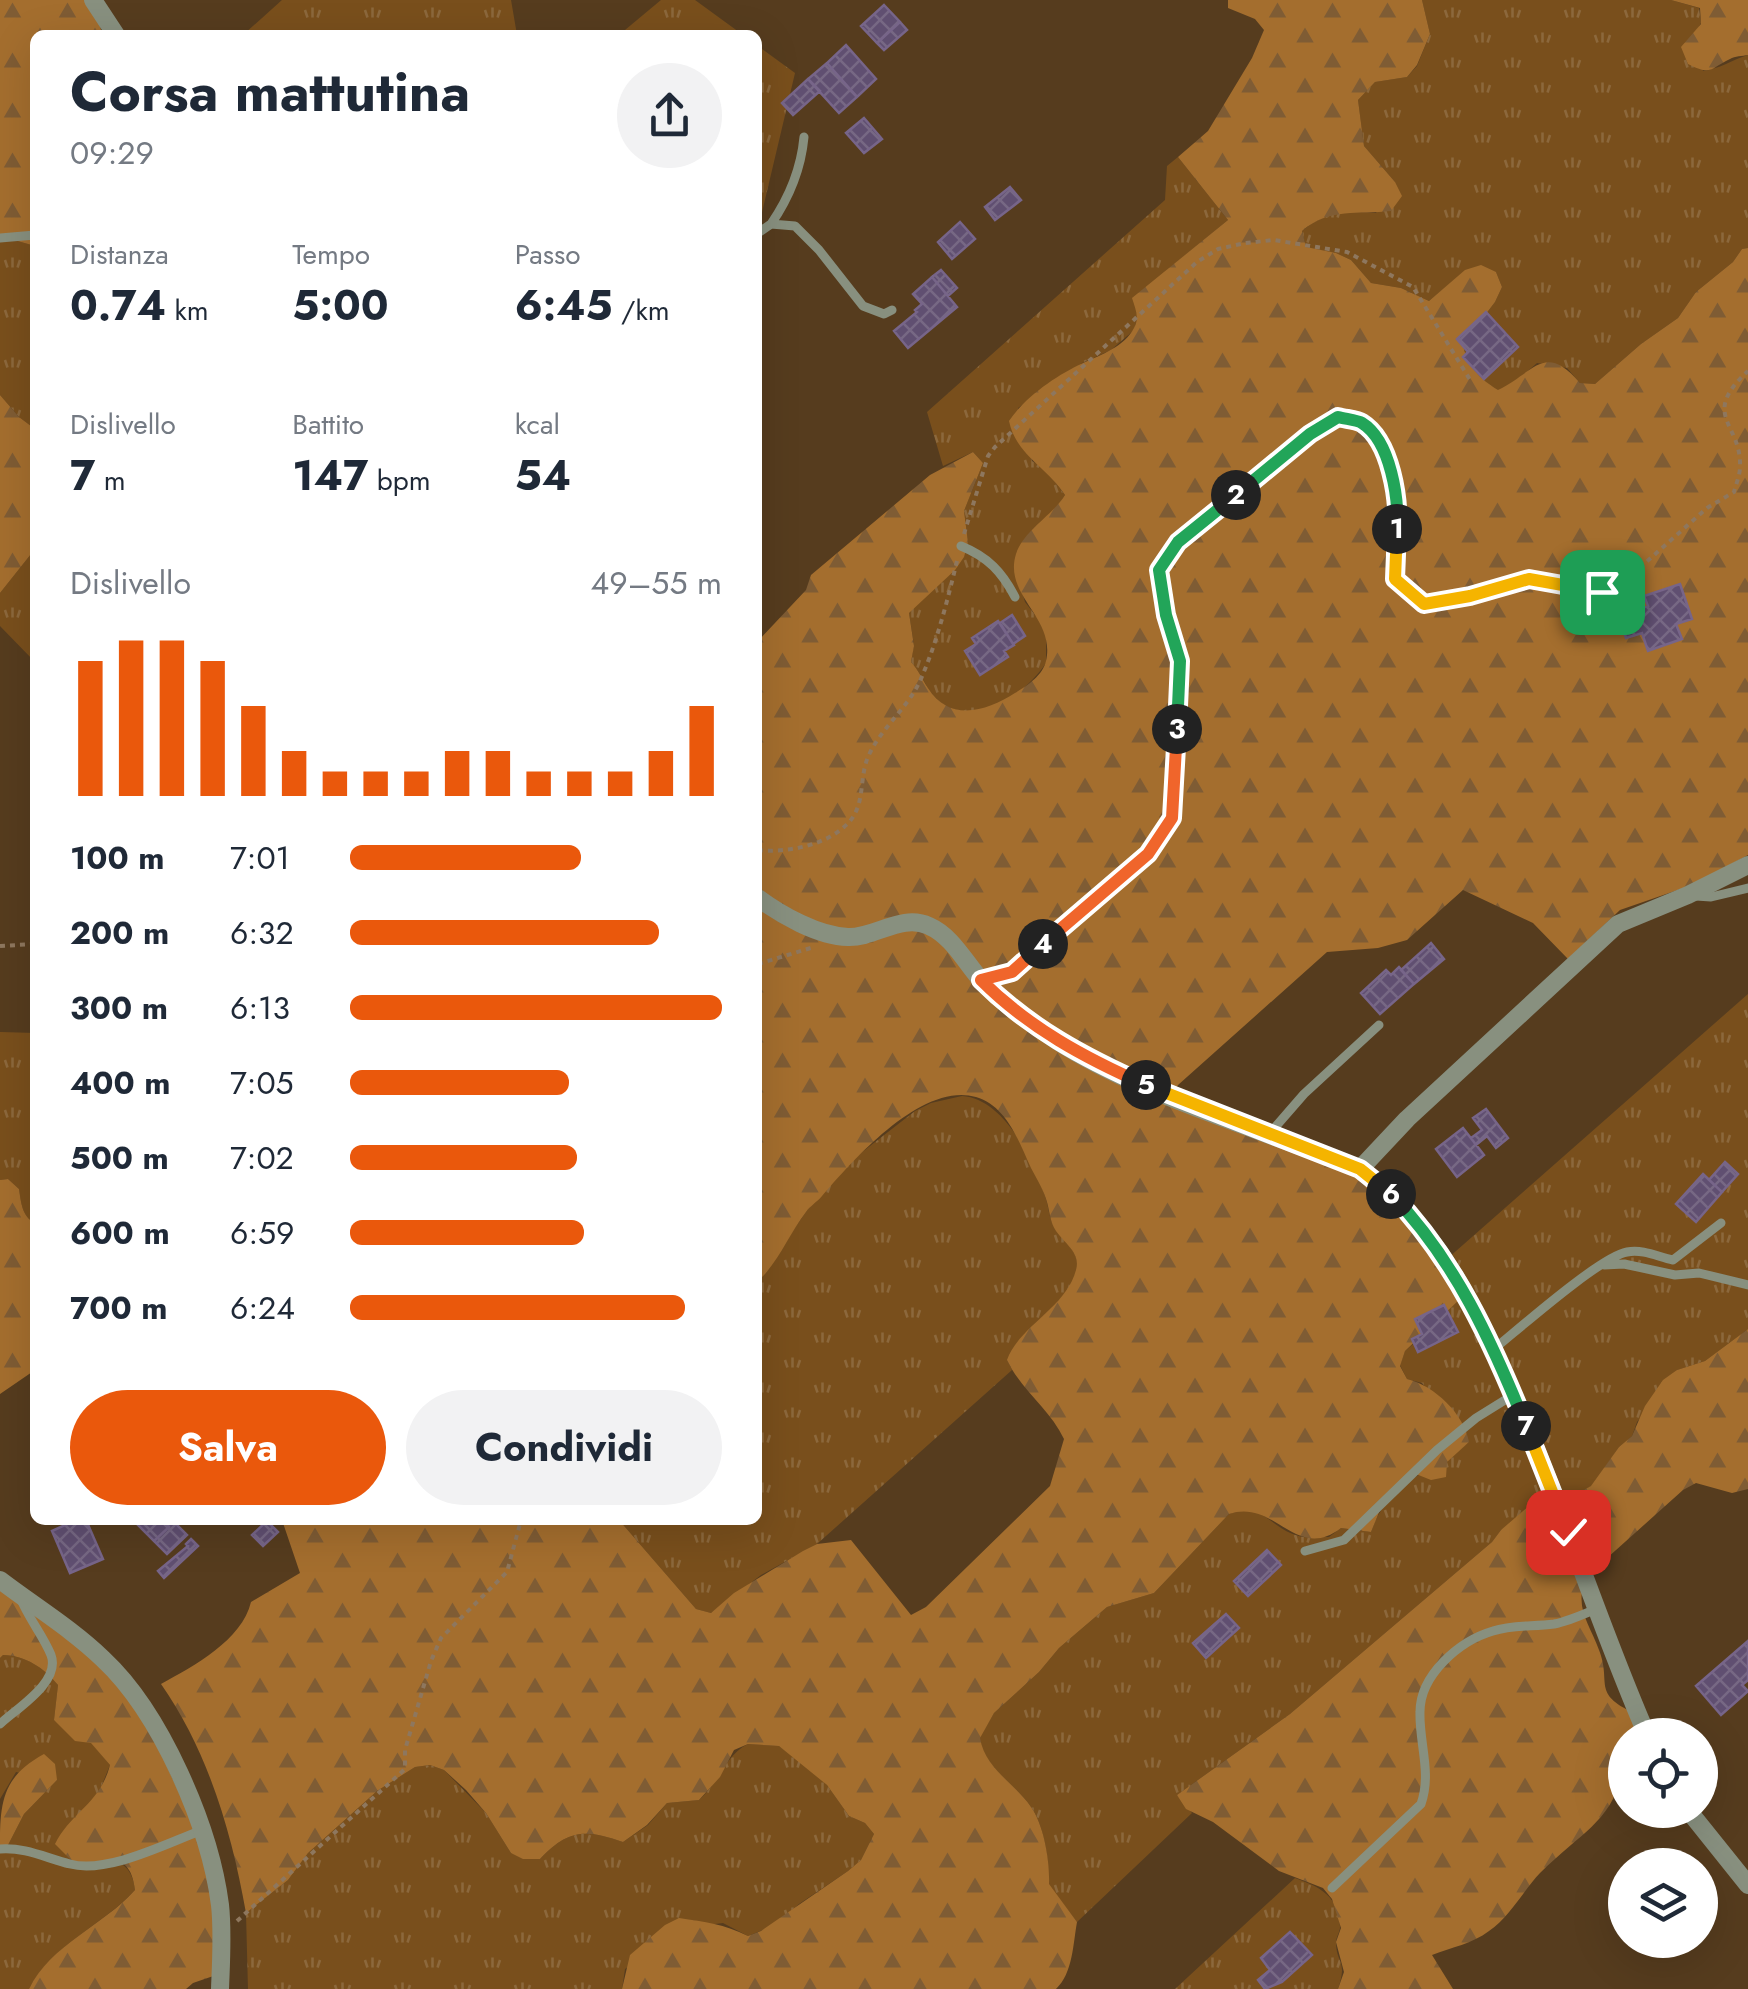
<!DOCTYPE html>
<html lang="it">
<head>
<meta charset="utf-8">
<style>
  :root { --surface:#fff; --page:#f2f2f3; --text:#1f2937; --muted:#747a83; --accent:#ea580c }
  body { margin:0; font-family:Jost,sans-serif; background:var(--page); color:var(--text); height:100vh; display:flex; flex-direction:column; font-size:38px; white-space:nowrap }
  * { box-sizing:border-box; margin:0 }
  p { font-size:32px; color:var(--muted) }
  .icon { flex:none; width:55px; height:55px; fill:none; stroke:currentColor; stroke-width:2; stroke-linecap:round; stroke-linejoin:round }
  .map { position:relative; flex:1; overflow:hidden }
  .panel { position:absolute; left:30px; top:30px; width:732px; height:1495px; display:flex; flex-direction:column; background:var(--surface); border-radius:15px; box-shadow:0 10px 40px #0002 }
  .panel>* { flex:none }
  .tools { position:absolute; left:1608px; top:1718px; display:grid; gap:20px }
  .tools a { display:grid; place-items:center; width:110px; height:110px; border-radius:50%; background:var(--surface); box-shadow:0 10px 40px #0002; font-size:50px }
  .pin { position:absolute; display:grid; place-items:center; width:85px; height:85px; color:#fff; margin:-42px; border-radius:20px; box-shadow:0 5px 15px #0006 }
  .km { position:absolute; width:50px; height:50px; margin:-25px; border-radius:50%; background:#222; color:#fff; font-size:28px; line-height:50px; text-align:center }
  .round { display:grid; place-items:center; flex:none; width:105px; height:105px; border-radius:52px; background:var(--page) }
  .overview { display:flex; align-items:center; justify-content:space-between; height:170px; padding:0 40px }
  h1 { font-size:55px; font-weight:700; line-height:75px }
  .figures { display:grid; grid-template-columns:repeat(3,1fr); gap:15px; height:170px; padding:10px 40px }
  .figures div { display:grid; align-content:center }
  .figures b { font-size:42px; font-weight:700 }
  .figures small { font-size:28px; font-weight:400 }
  .figures p { font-size:28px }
  .chart { height:280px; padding:20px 40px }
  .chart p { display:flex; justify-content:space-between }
  .chart svg { width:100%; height:180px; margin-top:10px; stroke:var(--accent); stroke-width:6 }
  .cta { display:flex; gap:20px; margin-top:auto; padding:20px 40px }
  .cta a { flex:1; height:115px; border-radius:60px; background:var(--accent); color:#fff; font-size:40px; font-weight:700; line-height:115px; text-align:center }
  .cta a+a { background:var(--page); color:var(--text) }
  ul { padding:0 40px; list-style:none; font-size:32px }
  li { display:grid; grid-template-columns:160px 120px 1fr; align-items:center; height:75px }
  li i { height:25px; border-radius:12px; background:var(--accent) }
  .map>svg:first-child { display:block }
</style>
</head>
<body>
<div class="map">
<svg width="1748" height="1989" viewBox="0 0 1748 1989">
  <defs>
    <pattern id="grass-tufts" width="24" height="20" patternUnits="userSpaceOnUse" patternTransform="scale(2.5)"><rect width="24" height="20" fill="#794f1c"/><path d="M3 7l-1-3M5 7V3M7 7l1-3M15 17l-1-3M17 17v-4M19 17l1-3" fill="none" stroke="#8c683c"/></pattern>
    <pattern id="forest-firs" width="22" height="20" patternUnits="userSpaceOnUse" patternTransform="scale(2.5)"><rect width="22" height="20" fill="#a46e2e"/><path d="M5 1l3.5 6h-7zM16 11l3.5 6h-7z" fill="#7f5c34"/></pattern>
    <pattern id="building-cross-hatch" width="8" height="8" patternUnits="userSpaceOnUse" patternTransform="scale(2.5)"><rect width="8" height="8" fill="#604f71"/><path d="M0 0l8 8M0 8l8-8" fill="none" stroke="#776884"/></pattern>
  </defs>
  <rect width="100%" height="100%" fill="#563c1e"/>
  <path fill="url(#grass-tufts)" d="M282 0H511L517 35H243Z
    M661 0H695L743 35H619Z
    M1422 0H1671L1699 8 1701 23 1693 37 1703 71C1719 69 1732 60 1748 55V248L1742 249 1733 262 1696 292 1678 318 1641 344 1595 384 1580 383 1567 368 1537 363 1514 383 1498 391C1480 379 1466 365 1463 344L1495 302 1502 287 1496 272 1466 270 1429 301 1401 288 1371 283 1351 260 1336 253 1306 248 1302 231C1325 211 1347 211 1376 213L1395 182 1364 146 1358 100 1375 82 1407 77 1417 66 1430 34Z
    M758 46 795 73 758 229Z
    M1178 157 1228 220 1167 270 1138 315 1134 330 1111 350 1082 363 1018 408 1032 461 1045 469 1065 495 1056 509 1033 529 1016 572 1025 602 1046 629V663C1026 694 975 729 939 701 927 691 922 674 911 662L914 645 909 613 968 542 964 511 983 463 973 452 943 466 927 412 1165 200 1167 166Z
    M0 236 35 246V429L19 417 0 395Z
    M35 549V662L0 626V593Z
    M1748 994V1329L1705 1361 1677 1370 1637 1422 1632 1436 1619 1447 1592 1486 1501 1530 1492 1542 1290 1714 1177 1795 1192 1813 1077 1922 1048 1884C1050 1862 1044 1825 1031 1807 1015 1783 985 1769 979 1738L994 1713 1039 1672 1059 1648 1107 1607 1154 1593 1229 1514C1265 1502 1267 1526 1296 1535 1305 1539 1319 1537 1329 1537L1341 1528 1371 1532C1392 1475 1429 1477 1469 1442L1422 1383 1407 1379 1400 1365 1405 1351 1439 1322V1266Z
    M0 1032 35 1033V1223C22 1217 21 1202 19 1189L8 1179 0 1180Z
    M962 1096C1005 1099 1034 1161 1046 1199 1049 1209 1049 1219 1055 1228 1062 1241 1080 1251 1077 1268 1071 1304 1019 1326 1008 1360L1012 1370 817 1544 761 1575 711 1613 696 1609 619 1520H758V1281L808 1209 852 1160 915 1111 931 1103Z
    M3 1655C26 1656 43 1667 58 1685L54 1720 91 1742 110 1765 97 1797 86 1810 92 1864C117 1856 132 1864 135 1890 102 1926 52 1944 29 1989H0V1852L8 1845 24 1814 57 1780 16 1772 0 1799V1658Z
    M748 1744 779 1746 804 1763 827 1785 849 1816 865 1823 874 1834 861 1860 848 1871 799 1904 775 1925 748 1936 723 1923 707 1925 693 1920 625 1969 622 1989H248L246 1913 288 1880 308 1853 377 1791 415 1767 430 1765 444 1770 486 1813 511 1853 540 1859C568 1829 586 1829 623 1842L648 1825 667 1803 699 1800C719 1783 725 1755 748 1744Z
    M1295 1878C1320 1887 1339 1896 1340 1927 1340 1932 1336 1937 1336 1942 1336 1964 1348 1959 1338 1989H1175Z"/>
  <path fill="url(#forest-firs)" d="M0 0H94L101 30 105 35H35V246L0 236Z
    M1228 0H1422L1430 34 1417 65 1407 77 1375 82 1358 100 1364 146 1395 182 1402 196 1391 211C1358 215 1330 207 1302 231L1306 247 1336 253 1351 260 1371 283 1401 288 1429 301 1465 270 1481 265 1496 272 1502 287 1495 302 1463 344C1466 365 1480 379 1498 390 1534 373 1544 341 1580 383L1595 384 1641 344 1678 318 1696 292 1733 262 1742 249 1748 248V855L1695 884 1620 910 1568 959 1533 923 1463 890 1407 940 1378 948 1327 952 1178 1085 1167 1101 1363 1177 1406 1216 1460 1299 1405 1351 1400 1366 1407 1379C1435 1386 1464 1414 1469 1442L1447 1462 1446 1477 1431 1480 1416 1474 1382 1505 1371 1532 1341 1528C1296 1563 1275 1498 1229 1514L1154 1593 1107 1607 1059 1648 1039 1672 994 1713 980 1738C985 1769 1015 1783 1031 1807 1044 1825 1050 1862 1049 1884L1077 1922C1073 1944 1073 1973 1056 1989H622L630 1955 665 1925 679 1918C705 1922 724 1924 748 1936L761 1931 848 1871 861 1860 874 1834 865 1823 849 1816 827 1785 779 1746 748 1744 734 1750 720 1777 699 1800 667 1803 647 1825 623 1842C586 1829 568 1829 540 1859H523L511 1853 486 1813 466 1790 444 1770 430 1765 415 1767 377 1791 308 1853 288 1880 246 1913C232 1833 208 1751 161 1684 194 1666 242 1640 251 1602L300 1573 282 1520H619L696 1609 711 1613 734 1593 803 1551 817 1544 851 1540 911 1615 926 1607 1050 1486 1064 1439C1050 1409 1021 1390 1007 1360 1020 1325 1066 1308 1076 1270 1081 1253 1065 1244 1056 1231 1050 1222 1050 1213 1047 1202 1044 1191 1037 1179 1031 1168 1019 1142 1007 1106 976 1097 922 1081 852 1161 822 1196 817 1202 810 1206 806 1212 789 1234 778 1263 758 1281V641L806 590 811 575 930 475 973 452 983 463 964 511 968 542 964 557 955 570 909 613 914 646 911 662C919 671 922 679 928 688 950 723 987 711 1015 693 1027 686 1043 675 1046 661 1056 617 1003 596 1016 554 1024 530 1052 516 1065 495 1047 467 1016 455 1009 421 1025 397 1057 375 1083 363 1101 355 1125 346 1134 328 1140 317 1135 308 1132 298L1228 220 1178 157 1208 131 1252 58 1264 30 1255 19 1228 8Z
    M1671 0H1748V55C1742 56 1735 56 1730 59 1709 69 1712 76 1688 64L1681 47 1701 24 1700 8Z
    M0 395 19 417 35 429V549L0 593Z
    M8 1179 19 1189C21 1202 22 1217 35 1223V1370L0 1394V1180Z
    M1748 1329V1489L1732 1493 1696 1483 1683 1490 1587 1576C1573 1607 1589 1622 1599 1650 1612 1683 1591 1693 1634 1713L1636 1735H1625C1625 1817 1592 1822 1540 1873 1523 1891 1510 1917 1489 1931 1472 1944 1452 1947 1432 1955L1453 1989H1338L1344 1972 1336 1942 1341 1928 1332 1899 1323 1888 1279 1871 1213 1822 1186 1809 1177 1795 1290 1714 1492 1542 1501 1530 1536 1500 1552 1507 1591 1486 1619 1447 1632 1436 1645 1406 1663 1380 1677 1370 1705 1361Z
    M0 1584 132 1690 209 1858 222 1973 193 1983 186 1989H29C51 1944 103 1926 135 1890 130 1849 106 1862 77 1866L55 1844C71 1812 100 1804 110 1765L91 1743 75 1741 54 1720 58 1685C43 1667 26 1656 3 1655L0 1658Z
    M44 1754 55 1764 57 1780 24 1814 8 1845 0 1852C0 1805 0 1778 44 1754Z"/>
  <path fill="url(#building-cross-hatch)" stroke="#776589" stroke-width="2.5" d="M884 5 900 22 877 43 861 26Z
    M900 22 907 30 884 50 877 43Z
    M846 45 876 79 857 97 827 63Z
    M827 63 857 97 839 113 808 79Z
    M808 79 820 91 793 115 782 103Z
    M864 118 882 139 864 153 846 133Z
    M1010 187 1021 200 995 220 985 207Z
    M960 222 975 239 952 259 938 242Z
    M941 270 957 288 948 296 932 277Z
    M932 277 957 307 908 348 894 331 917 312 915 310 922 304 913 294Z
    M1486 312 1518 347 1484 379 1463 357 1468 352 1457 339Z
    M1680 584 1692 619 1676 624 1682 639 1648 651 1642 633 1626 638 1618 616 1648 606 1644 596Z
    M1012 615 1025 636 1013 644 1000 623Z
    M998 621 1014 645 1004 651 1008 657 980 675 965 651 976 644 972 638Z
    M1431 943 1444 959 1414 984 1401 970Z
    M1399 967 1414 984 1380 1014 1361 993 1386 970 1391 975Z
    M1486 1109 1508 1138 1496 1148 1487 1136 1476 1145 1471 1138 1482 1130 1473 1118Z
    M1463 1128 1484 1155 1457 1177 1436 1149Z
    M1725 1162 1738 1174 1722 1192 1709 1180Z
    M1703 1174 1722 1192 1696 1222 1676 1204Z
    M1444 1305 1458 1332 1418 1352 1412 1339 1422 1334 1415 1319Z
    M76 1520H86L103 1559 70 1573 52 1531Z
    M133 1520H162L169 1527 154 1541Z
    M165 1520H172L187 1535 167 1554 154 1541 169 1527Z
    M267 1521 278 1532 263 1546 252 1535Z
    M191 1539 198 1546 164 1578 158 1571 188 1546 186 1544Z
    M1267 1550 1281 1565 1248 1596 1234 1581Z
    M1226 1614 1239 1628 1206 1658 1193 1643Z
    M1748 1641V1680L1742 1685 1748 1691 1721 1715 1696 1686Z
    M1290 1932 1312 1955 1282 1982 1265 1989 1258 1980 1270 1970 1261 1958Z"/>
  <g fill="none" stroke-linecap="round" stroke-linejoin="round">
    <path stroke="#8e775e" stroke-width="4" stroke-dasharray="5 5" stroke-linecap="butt" d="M964 534 988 456 995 447 1197 262 1218 249 1245 243 1274 240 1347 252 1413 287 1472 383
      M758 850C785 853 823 846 844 827 867 808 858 781 868 757 880 729 907 709 920 681 937 643 948 598 958 557
      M0 946 35 944
      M758 964 814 947
      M999 975 1011 972 1148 853 1172 818 1180 661 1166 615 1159 570 1179 542 1309 434 1339 417C1345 419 1355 420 1362 423 1405 447 1397 538 1395 579L1423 603 1470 595 1529 579 1602 592 1626 580 1707 508 1734 492C1736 484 1740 475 1740 467 1742 423 1699 416 1748 371
      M237 1921 405 1769V1750L431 1661 441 1638 507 1572 521 1520"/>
    <path stroke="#88907f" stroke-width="9" d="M771 224C789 198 801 169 804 137
      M758 233 771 224 795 226 819 250 863 306 884 314 892 310
      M0 238 35 235
      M961 546C988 557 1002 572 1015 597
      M1696 896 1711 897 1748 888
      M1270 1133 1304 1094 1379 1025
      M1604 1265 1624 1264 1675 1275 1699 1273 1748 1285
      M1494 1349C1520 1328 1600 1257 1627 1252 1644 1249 1658 1257 1673 1260L1721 1223
      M1305 1551 1344 1540 1437 1450 1476 1418 1513 1395
      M0 1724C17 1708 61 1682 51 1655 43 1635 28 1618 20 1597
      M0 1849C25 1847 46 1858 70 1864 107 1874 165 1844 200 1831
      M1332 1888 1421 1804C1432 1773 1419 1743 1420 1712 1420 1675 1459 1641 1493 1631 1513 1624 1533 1627 1554 1624 1569 1621 1584 1614 1598 1608"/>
    <path stroke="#88907f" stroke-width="18" d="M93 0 116 35
      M758 898C781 915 818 936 848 937 875 938 902 913 929 926 952 936 965 962 981 980 1005 1006 1035 1027 1065 1046 1149 1098 1267 1131 1360 1169 1444 1229 1486 1330 1525 1422 1568 1525 1602 1632 1647 1735
      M1360 1169 1407 1119 1618 924 1688 895 1748 865
      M0 1580C34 1606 72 1629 103 1659 161 1713 210 1827 220 1905 223 1932 221 1962 220 1989
      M1688 1810 1748 1885"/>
  </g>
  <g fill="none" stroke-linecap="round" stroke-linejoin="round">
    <g stroke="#fff" stroke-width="20">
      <path id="split-1" d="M1397 529 1395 579 1424 604 1470 596 1529 579 1602 592"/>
    </g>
    <g stroke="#fff" stroke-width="20">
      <path id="split-2" d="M1236 495 1310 434 1338 417C1345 419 1357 420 1362 423 1391 441 1399 500 1397 529"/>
    </g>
    <g stroke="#fff" stroke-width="20">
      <path id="split-3" d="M1177 729 1180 661 1166 615 1159 570 1178 542 1236 495"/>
    </g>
    <g stroke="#fff" stroke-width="20">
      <path id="split-4" d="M1043 944 1148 854 1172 818 1177 729"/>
    </g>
    <g stroke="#fff" stroke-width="20">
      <path id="split-5" d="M1043 944 1012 972 981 980C1029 1028 1085 1058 1146 1085"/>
    </g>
    <g stroke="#fff" stroke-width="20">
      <path id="split-6" d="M1146 1085 1360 1169 1391 1194"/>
    </g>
    <g stroke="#fff" stroke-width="20">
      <path id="split-7" d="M1391 1194C1455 1260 1492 1342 1526 1426"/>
    </g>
    <g stroke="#fff" stroke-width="20">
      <path id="split-8" d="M1526 1426 1568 1532"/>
    </g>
    <use href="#split-1" stroke="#f5b400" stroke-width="12"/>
    <use href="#split-2" stroke="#22a559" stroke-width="12"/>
    <use href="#split-3" stroke="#22a559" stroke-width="12"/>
    <use href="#split-4" stroke="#f0652b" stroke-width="12"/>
    <use href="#split-5" stroke="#f0652b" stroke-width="12"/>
    <use href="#split-6" stroke="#f5b400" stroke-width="12"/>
    <use href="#split-7" stroke="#22a559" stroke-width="12"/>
    <use href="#split-8" stroke="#f5b400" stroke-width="12"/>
  </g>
</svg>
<div class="tools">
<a><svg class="icon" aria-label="locate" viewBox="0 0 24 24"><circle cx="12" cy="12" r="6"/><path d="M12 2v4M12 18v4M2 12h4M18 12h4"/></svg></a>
<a><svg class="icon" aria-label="layers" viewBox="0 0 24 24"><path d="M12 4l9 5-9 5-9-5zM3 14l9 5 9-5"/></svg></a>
</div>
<div class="pin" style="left:1602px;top:592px;background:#1e9e55"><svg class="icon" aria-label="arrive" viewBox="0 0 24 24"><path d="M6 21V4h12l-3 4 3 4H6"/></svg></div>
<div class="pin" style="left:1568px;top:1532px;background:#d93025"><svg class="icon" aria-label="check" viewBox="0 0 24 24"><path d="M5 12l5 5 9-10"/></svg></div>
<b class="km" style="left:1397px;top:529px">1</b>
<b class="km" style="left:1236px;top:495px">2</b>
<b class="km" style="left:1177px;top:729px">3</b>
<b class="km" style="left:1043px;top:944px">4</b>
<b class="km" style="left:1146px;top:1085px">5</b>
<b class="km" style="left:1391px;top:1194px">6</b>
<b class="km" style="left:1526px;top:1426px">7</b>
<section class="panel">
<div class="overview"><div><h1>Corsa mattutina</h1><p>09:29</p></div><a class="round"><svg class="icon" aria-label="share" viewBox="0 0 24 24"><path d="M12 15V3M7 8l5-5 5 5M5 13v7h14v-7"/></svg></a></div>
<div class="figures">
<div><p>Distanza</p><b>0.74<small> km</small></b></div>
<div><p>Tempo</p><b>5:00</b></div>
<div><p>Passo</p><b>6:45<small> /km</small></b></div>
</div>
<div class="figures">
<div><p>Dislivello</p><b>7<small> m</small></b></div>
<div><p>Battito</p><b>147<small> bpm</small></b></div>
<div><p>kcal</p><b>54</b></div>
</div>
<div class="chart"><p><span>Dislivello</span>49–55 m</p>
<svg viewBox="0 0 160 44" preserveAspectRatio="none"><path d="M5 44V11M15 44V6M25 44V6M35 44V11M45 44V22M55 44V33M65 44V38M75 44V38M85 44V38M95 44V33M105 44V33M115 44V38M125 44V38M135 44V38M145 44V33M155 44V22"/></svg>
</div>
<ul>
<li><b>100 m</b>7:01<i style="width:62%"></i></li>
<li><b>200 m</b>6:32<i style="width:83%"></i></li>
<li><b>300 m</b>6:13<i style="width:100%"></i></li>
<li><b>400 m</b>7:05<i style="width:59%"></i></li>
<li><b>500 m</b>7:02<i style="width:61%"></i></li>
<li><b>600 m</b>6:59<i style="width:63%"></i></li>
<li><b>700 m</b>6:24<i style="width:90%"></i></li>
</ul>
<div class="cta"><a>Salva</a><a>Condividi</a></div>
</section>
</div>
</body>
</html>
